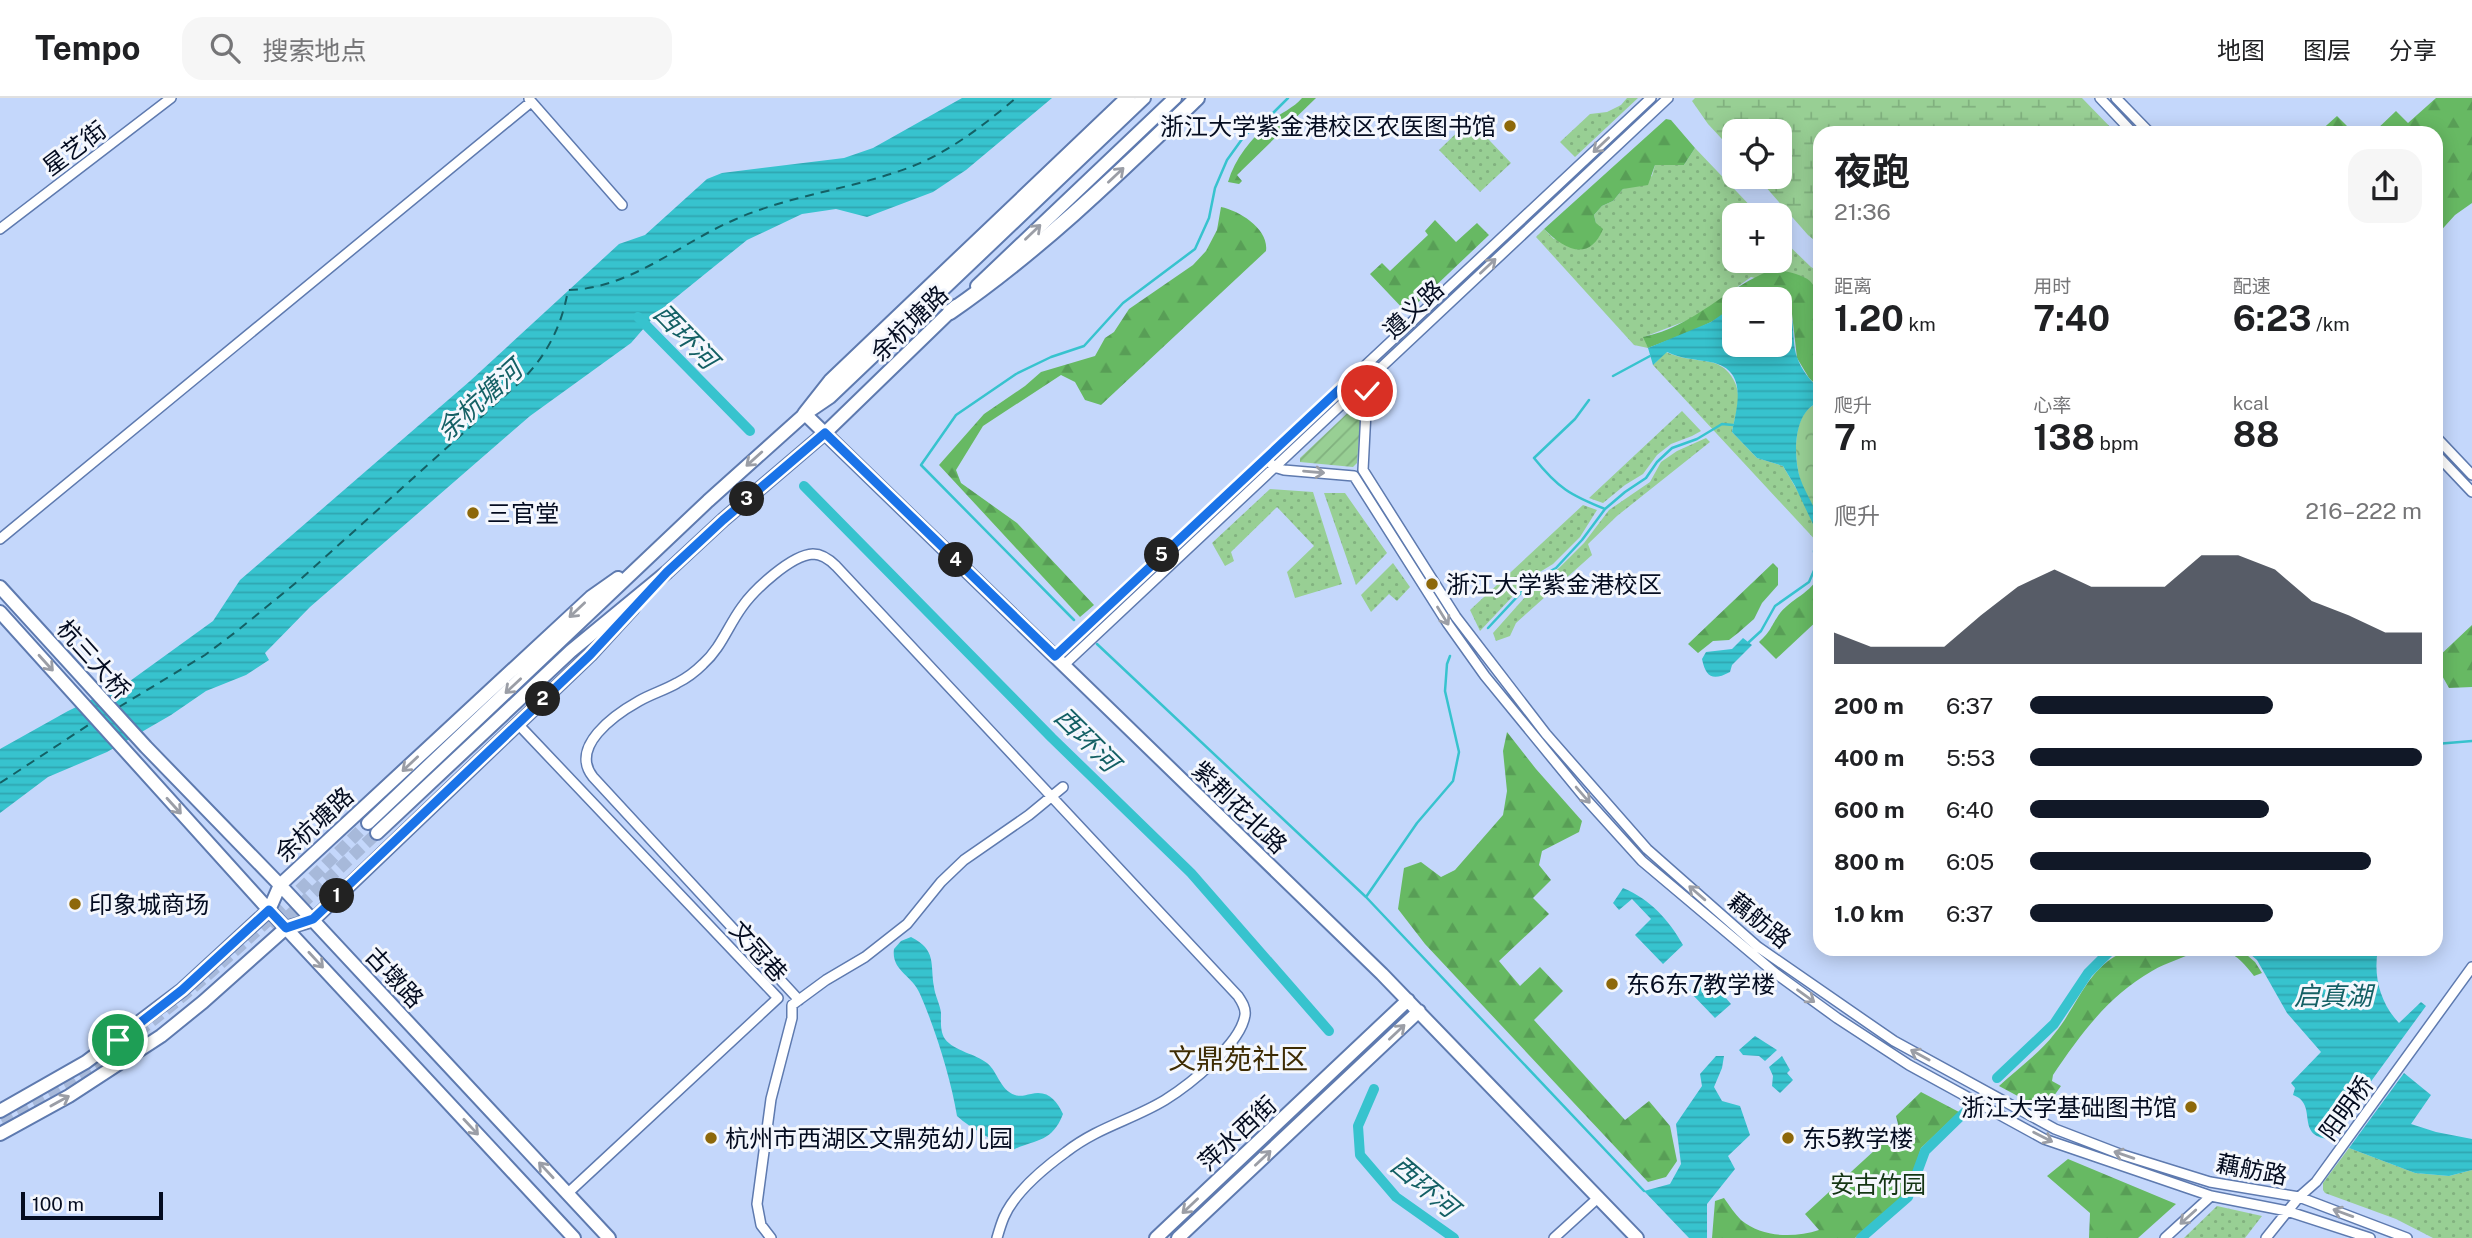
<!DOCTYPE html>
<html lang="zh">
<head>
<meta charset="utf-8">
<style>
  :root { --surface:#fff; --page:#f6f6f6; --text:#202124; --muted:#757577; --line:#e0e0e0; --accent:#111827 }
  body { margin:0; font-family:"Public Sans","Noto Sans SC",sans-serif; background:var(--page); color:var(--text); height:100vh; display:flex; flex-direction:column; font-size:26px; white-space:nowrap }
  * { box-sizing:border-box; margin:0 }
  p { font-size:23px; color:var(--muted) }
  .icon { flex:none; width:38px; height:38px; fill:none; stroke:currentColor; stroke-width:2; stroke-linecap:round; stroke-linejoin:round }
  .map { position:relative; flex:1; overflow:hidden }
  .panel { position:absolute; left:1813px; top:28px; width:630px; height:830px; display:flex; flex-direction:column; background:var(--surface); border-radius:21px; box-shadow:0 4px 18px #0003 }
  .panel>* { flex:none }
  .fabs { position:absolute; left:1722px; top:21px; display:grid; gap:14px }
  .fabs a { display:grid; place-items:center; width:70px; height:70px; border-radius:14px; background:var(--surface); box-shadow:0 4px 18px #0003; font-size:35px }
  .scale { position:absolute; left:21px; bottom:18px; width:142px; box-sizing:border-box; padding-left:7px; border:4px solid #040c20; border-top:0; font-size:19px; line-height:24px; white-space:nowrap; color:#040c20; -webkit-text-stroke:5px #f4f7fd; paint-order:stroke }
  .pin { position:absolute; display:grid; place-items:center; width:60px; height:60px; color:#fff; margin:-30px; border:4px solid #fff; border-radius:50%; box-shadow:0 2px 7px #0007 }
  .km { position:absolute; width:35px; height:35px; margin:-18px; border-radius:50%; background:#222; color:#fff; font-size:19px; line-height:35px; text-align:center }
  .round { display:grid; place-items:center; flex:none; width:74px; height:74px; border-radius:21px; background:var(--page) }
  .summary { display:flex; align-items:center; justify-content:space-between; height:119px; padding:0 21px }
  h1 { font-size:38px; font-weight:700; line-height:52px }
  .stats { display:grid; grid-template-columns:repeat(3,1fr); gap:10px; height:119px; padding:7px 21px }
  .stats div { display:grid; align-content:center }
  .stats b { font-size:35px; font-weight:700 }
  .stats small { font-size:19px; font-weight:400 }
  .stats p { font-size:19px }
  .chart { height:196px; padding:14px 21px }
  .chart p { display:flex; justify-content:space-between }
  .chart svg { width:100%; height:126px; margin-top:7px; fill:var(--accent); opacity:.7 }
  ul { padding:0 21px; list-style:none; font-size:23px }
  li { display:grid; grid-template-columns:112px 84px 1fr; align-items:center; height:52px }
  li i { height:18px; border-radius:9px; background:var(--accent) }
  header { display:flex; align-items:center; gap:42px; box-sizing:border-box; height:98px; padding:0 35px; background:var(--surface); border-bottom:2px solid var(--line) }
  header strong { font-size:33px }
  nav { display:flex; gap:38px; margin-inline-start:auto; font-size:24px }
  .search { width:490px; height:63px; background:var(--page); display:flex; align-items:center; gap:18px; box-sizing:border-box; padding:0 24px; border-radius:21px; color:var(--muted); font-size:26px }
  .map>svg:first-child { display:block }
</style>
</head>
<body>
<header>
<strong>Tempo</strong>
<div class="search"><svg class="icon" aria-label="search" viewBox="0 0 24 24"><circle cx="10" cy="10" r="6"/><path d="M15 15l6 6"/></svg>搜索地点</div>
<nav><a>地图</a><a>图层</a><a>分享</a></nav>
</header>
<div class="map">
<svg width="2472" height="1140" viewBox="0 0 2472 1140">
  <defs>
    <pattern id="grass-dots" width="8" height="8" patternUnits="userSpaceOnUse" patternTransform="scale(1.75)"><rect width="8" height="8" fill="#98cf94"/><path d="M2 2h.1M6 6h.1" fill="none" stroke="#81b17f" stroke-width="1.8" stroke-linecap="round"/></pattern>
    <pattern id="forest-firs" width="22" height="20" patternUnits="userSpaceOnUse" patternTransform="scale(1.75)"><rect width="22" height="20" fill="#67b963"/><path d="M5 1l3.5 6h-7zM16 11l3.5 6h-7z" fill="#589e56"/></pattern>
    <pattern id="wetland-marsh" width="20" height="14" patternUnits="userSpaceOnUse" patternTransform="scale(1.75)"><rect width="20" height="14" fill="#98cf94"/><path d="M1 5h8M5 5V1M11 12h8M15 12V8" fill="none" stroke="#81b17f"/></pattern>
    <pattern id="park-crowns" width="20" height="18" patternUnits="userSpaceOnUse" patternTransform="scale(1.75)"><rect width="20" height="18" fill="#98cf94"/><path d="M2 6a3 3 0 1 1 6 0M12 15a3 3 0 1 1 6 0" fill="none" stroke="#81b17f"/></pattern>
    <pattern id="garden-furrows" width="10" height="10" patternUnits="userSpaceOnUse" patternTransform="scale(1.75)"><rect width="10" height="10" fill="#98cf94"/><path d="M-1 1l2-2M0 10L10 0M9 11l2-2" fill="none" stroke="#81b17f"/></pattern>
    <pattern id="water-rules" width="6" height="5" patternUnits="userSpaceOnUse" patternTransform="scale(1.75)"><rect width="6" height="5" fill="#37c3ce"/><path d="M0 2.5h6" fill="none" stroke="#2fa6b1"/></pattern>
  </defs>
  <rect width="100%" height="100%" fill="#c4d7fb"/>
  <path fill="url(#grass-dots)" d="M1627 0H1638L1575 59 1560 44 1590 16 1607 14 1621 7Z
    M1470 22 1511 65 1480 94 1439 52Z
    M1695 50 1759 117H1734V163H1780V139L1811 169 1820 174V211L1816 196 1751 179 1696 219 1644 239 1648 250 1634 247 1536 139 1544 131 1554 141 1596 125 1594 117 1602 108 1613 103 1623 91 1652 78 1655 67H1684Z
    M1666 254C1681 261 1694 261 1710 264 1717 265 1725 270 1729 275 1745 295 1736 312 1732 334L1757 360 1783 368C1793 385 1820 429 1820 447L1653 267Z
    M1682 313 1701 333 1692 338 1671 346 1657 357 1643 376 1625 387 1603 405 1589 400Z
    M1706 340 1710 344 1617 418 1588 446 1592 457 1516 525 1510 538 1496 543 1493 535 1535 488 1559 470 1584 445 1609 412 1650 384 1661 364 1677 353Z
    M1270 391 1313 394 1342 486 1295 500 1287 474 1314 448 1277 409 1231 454 1234 463 1225 468 1212 445Z
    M1324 395H1345L1387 455 1356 487Z
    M1583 407 1597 412 1580 439 1553 466 1530 480 1480 533 1470 512Z
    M1393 465 1410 489 1397 503 1389 496 1371 514 1361 497Z
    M2349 1050 2415 1075 2449 1078 2472 1072V1140H2433L2396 1121 2325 1095 2323 1092V1085Z
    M2217 1108 2262 1118 2245 1140H2184Z"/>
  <path fill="url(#forest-firs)" d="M1302 0H1316L1237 77 1242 83 1239 86 1228 84C1235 60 1251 41 1270 24 1280 15 1294 10 1302 0Z
    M2436 0H2472V105L2455 117 2436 138V35H2373L2396 13 2408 25Z
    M2337 18 2354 35H2318Z
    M1666 21 1671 22 1695 50 1684 67H1655L1648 87 1623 91 1613 103 1602 108 1594 117 1596 125 1603 131C1589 165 1564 151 1544 131Z
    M1221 109C1240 113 1269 131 1266 153L1101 307 1085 302 1075 284 1061 277 983 328 956 372 961 385 1017 425 1094 507 1080 519 939 367 984 316 1025 288 1041 274 1095 258 1105 240 1114 234 1129 211 1193 167 1206 153 1217 132Z
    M1435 122 1456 144 1477 125 1489 137 1407 215 1370 176 1382 165 1390 173 1428 137 1425 133Z
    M1774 171C1784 173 1802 176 1810 183 1827 200 1820 267 1820 291L1809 280 1797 260 1792 216 1782 200 1758 197 1734 201V208L1721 219 1695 232 1648 250 1643 239C1696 228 1725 189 1774 171Z
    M1773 465 1778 470V487L1762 505 1754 521 1738 535 1729 542 1713 543 1698 555 1688 546Z
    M1820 475V520L1776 561 1759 544C1771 533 1770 530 1778 518 1790 500 1812 496 1820 475Z
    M2472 527V589L2449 590 2436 567V561Z
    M1507 634 1536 671 1582 723 1579 734 1542 753 1539 767 1551 782 1533 800 1549 816 1499 863 1520 888 1540 869 1563 893 1534 922 1625 1022 1649 1003 1670 1028 1677 1063 1666 1079 1648 1084 1425 846 1398 811 1404 770 1421 764 1441 779 1455 772 1503 717 1507 693 1503 653Z
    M2163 850 2200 851C2185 860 2167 864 2152 873 2108 898 2080 937 2053 977L2052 983 2061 988 2044 1012 1999 988C2017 971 2040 955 2055 935 2079 906 2090 863 2130 852 2140 859 2152 855 2163 850Z
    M2211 851H2240L2255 864 2262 875 2254 878C2239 859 2234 854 2211 851Z
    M1921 994 1959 1014 1921 1050 1906 1097 1855 1140H1712L1715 1103 1724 1100C1729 1107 1735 1116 1741 1122 1763 1140 1794 1140 1819 1132L1805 1116 1899 1030 1896 1018Z
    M2068 1061 2176 1106 2138 1140H2089L2090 1115 2047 1078Z"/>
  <path fill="url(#wetland-marsh)" d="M1695 0H2082L2116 35H1820V147L1808 137 1757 79H1780V33H1734V54L1708 26 1692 3Z"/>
  <path fill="url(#park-crowns)" d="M1820 304V424C1812 411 1803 393 1799 378 1794 354 1792 313 1820 304Z"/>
  <path fill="url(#garden-furrows)" d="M1357 306 1361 311 1357 365 1353 369 1300 364V360Z"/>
  <path fill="url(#water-rules)" d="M962 0H1052L966 72 933 94 867 119 836 111 802 116 747 142 658 214 631 245 530 318 310 509 265 555 269 562 246 577 206 593 171 617 107 654 48 679 0 715V651L68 613 130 583 213 523 240 482 470 283 619 146 645 137 707 81 722 75 844 60 873 50Z
    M1772 196C1801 208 1789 236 1797 259 1801 271 1810 283 1820 291V304C1793 312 1793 357 1800 380 1805 395 1816 410 1820 425 1821 430 1820 436 1820 441L1795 388 1783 368 1757 360 1732 334C1737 309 1749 271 1710 264 1695 261 1681 261 1667 254L1653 267 1648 250 1711 224 1734 208V247H1780V201H1744Z
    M1743 540 1752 547 1732 567 1730 574C1713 583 1706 580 1702 561L1706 554 1732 551Z
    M1623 790C1651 802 1668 821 1683 847L1663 866 1635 837 1651 821 1632 801 1619 812 1613 805Z
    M911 839C937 852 930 866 934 889 935 898 940 906 941 915 941 924 940 933 945 941 954 953 976 956 987 965 998 974 1000 992 1015 997 1021 999 1025 997 1031 996 1048 992 1056 1002 1063 1016 1051 1047 1034 1040 1009 1054 993 1040 972 1032 957 1018 951 981 935 930 920 896 912 877 891 873 894 851L901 843Z
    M2244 851H2378C2373 878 2380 905 2399 925L2421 904 2426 908 2329 1041C2294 1038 2319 1006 2293 997L2295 990 2291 985 2321 954 2287 915 2257 862Z
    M1706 877 1731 906 1715 920 1689 893Z
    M1755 938 1777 952 1765 963 1759 958 1743 957 1739 952Z
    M1716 958H1724L1722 970 1714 989 1722 1003 1740 1008 1750 1037 1728 1058 1735 1071 1707 1106V1140H1689L1644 1093 1670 1086 1681 1066 1676 1026 1702 988 1700 976Z
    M1782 958 1790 972 1787 975 1793 982 1780 995 1772 988 1773 978 1769 969Z
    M2404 975 2431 997 2411 1026 2436 1034 2472 1041V1072L2449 1078 2415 1075 2349 1050Z"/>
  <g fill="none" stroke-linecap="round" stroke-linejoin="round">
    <path stroke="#37c3ce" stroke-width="2.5" d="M1613 278 1650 258
      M1589 302 1575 321 1534 360C1558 390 1570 397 1605 411
      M1074 522 921 367 956 317 1016 276 1051 259 1084 248 1123 205 1195 151 1209 120 1215 90 1227 62 1245 37 1271 17 1288 0
      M1488 530 1532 483 1556 470 1582 442 1605 411 1625 394 1646 380 1657 364 1672 350 1697 341 1722 326 1733 327
      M1749 544 1761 533 1775 508 1809 484 1816 468 1814 453
      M1097 546 1366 799 1644 1093
      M2436 646 2472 643
      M1366 799 1417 725 1453 683 1459 654 1445 593 1447 566 1450 558"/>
    <path stroke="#37c3ce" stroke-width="10" d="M638 219 750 333
      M804 388 1052 640 1191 775 1329 933
      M1997 980 2054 926 2088 875 2113 850
      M1374 991 1358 1028 1360 1057 1396 1099 1454 1140
      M1861 1140 1908 1099 1925 1053 1965 1014"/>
    <path stroke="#146065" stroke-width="2" stroke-dasharray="9 7" stroke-linecap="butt" d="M119 609 205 557 237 533 303 479 520 284C546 259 562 228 568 192 630 191 680 145 734 122 792 96 855 91 913 68 951 53 985 26 1016 0
      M0 685 93 624"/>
    <path stroke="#a7b9da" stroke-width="12" stroke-dasharray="12 6" stroke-linecap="butt" d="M274 832 377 735
      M0 1020C31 1003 63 987 92 967 194 897 281 811 368 725"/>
    <g stroke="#5e7aaf" stroke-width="12">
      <path id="minor" d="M2100 0 2133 35
        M2116 0 2150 35
        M529 1 622 107
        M0 131 171 0
        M1359 273 1366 281 1367 293 1363 372 1456 519 1546 636 1647 751 1758 849 1894 943 2055 1031 2120 1056 2210 1084 2299 1099 2407 1140
        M2436 339 2472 377
        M2436 356 2472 394
        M1266 360 1274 369 1284 372 1354 378 1448 526 1485 578 1585 700 1642 763 1775 875 1837 920 1909 967 2044 1041 2211 1098 2287 1113 2370 1140
        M0 441 531 4
        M1055 558 1651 0
        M1064 567 1668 0
        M517 625 778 900 568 1095
        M799 902 593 679C569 649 614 617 639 603 651 596 665 592 677 585 687 580 695 574 703 566 721 550 728 528 742 509 754 492 791 457 813 456 823 456 830 462 836 468L1238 898C1242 904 1246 910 1245 917 1241 946 1189 987 1165 1002 1132 1022 1098 1029 1066 1054 1044 1070 1015 1094 1004 1119 1001 1126 999 1133 997 1140
        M771 1140 761 1127 757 1106 771 1001 792 920V907L826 882 865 859 907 826 941 784 964 762 1029 717 1063 689
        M1554 1140 1599 1099
        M2165 1140 2211 1098
        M2266 1140 2299 1099 2316 1084 2472 869"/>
    </g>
    <g stroke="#5e7aaf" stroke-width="16">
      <path id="major" d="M977 188 1175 0
        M805 316 1382 876 1637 1140
        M0 489 146 649 280 787 609 1140
        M0 514 269 812 574 1140
        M368 725 708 403 805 316 830 299 1144 0
        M377 735 571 553 667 474 723 422 825 335 956 208
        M0 1013 86 964 182 892 269 812 280 787 591 499 618 480
        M0 1036 69 998 161 938 203 904 286 830 313 822 590 557 633 510
        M1156 1140 1408 902
        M1178 1140 1419 913"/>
    </g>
    <g stroke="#5e7aaf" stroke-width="18">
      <path id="highway" d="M950 214C1040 152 1118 76 1197 0
        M805 316 831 283 1128 0"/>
    </g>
    <use href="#minor" stroke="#fff" stroke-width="9"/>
    <use href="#major" stroke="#fff" stroke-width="12"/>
    <use href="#highway" stroke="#fff" stroke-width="14"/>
  </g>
  <defs><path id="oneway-shaft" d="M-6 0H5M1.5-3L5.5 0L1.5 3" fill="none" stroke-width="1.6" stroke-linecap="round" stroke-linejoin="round" transform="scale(1.75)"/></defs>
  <g stroke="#9b9ea6">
    <use href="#oneway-shaft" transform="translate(1601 47) rotate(137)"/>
    <use href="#oneway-shaft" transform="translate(1116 77) rotate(-43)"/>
    <use href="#oneway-shaft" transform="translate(1033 134) rotate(-44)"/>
    <use href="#oneway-shaft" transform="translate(1488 168) rotate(-43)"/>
    <use href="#oneway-shaft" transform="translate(754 361) rotate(138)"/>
    <use href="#oneway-shaft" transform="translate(1314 374) rotate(5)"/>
    <use href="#oneway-shaft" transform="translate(577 512) rotate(137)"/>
    <use href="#oneway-shaft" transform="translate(1443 518) rotate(58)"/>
    <use href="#oneway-shaft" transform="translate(46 565) rotate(48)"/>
    <use href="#oneway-shaft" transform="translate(513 588) rotate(137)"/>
    <use href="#oneway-shaft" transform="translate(410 666) rotate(137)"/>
    <use href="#oneway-shaft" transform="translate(1583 697) rotate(49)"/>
    <use href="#oneway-shaft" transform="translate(174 708) rotate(48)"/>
    <use href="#oneway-shaft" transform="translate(1697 795) rotate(-139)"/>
    <use href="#oneway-shaft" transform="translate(316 862) rotate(47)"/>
    <use href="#oneway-shaft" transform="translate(1806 898) rotate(36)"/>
    <use href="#oneway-shaft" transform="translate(1397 934) rotate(-43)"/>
    <use href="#oneway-shaft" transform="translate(1920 957) rotate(-151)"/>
    <use href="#oneway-shaft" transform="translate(60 1003) rotate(-29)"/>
    <use href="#oneway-shaft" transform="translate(471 1029) rotate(47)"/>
    <use href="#oneway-shaft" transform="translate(2043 1039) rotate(27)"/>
    <use href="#oneway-shaft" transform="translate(2124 1057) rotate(-161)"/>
    <use href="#oneway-shaft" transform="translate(1263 1060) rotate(-43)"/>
    <use href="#oneway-shaft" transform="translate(546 1072) rotate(-133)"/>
    <use href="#oneway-shaft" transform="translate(1190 1108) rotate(137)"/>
    <use href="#oneway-shaft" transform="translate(2343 1115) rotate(-160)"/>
    <use href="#oneway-shaft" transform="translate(2188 1119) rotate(138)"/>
  </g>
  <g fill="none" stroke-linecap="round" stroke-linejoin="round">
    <g stroke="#fff" stroke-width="14">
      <path id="route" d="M118 942 182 892 269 812 286 830 313 821 590 557 667 474 723 422 825 335 1055 558 1359 273 1366 281 1367 293"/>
    </g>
    <use href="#route" stroke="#1a73e8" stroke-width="9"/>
  </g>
  <g fill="#8d680a" stroke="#f4f7fd" stroke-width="2.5">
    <circle cx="1510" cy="28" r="7"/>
    <circle cx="473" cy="415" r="7"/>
    <circle cx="1432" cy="486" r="7"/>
    <circle cx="75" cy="806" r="7"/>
    <circle cx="1612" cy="886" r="7"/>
    <circle cx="2191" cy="1009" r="7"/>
    <circle cx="711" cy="1040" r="7"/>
    <circle cx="1788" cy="1040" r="7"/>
  </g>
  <g text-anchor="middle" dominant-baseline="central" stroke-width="6" stroke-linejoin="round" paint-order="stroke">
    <g font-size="24" fill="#040c20" stroke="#f4f7fd" text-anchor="start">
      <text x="1496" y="28" text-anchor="end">浙江大学紫金港校区农医图书馆</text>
      <text x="487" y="415">三官堂</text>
      <text x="1446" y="486">浙江大学紫金港校区</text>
      <text x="89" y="806">印象城商场</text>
      <text x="1626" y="886">东6东7教学楼</text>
      <text x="2177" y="1009" text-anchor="end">浙江大学基础图书馆</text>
      <text x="725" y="1040">杭州市西湖区文鼎苑幼儿园</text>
      <text x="1802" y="1040">东5教学楼</text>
    </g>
    <g font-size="24" fill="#040c20" stroke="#f4f7fd">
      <text transform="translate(74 50) rotate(-37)">星艺街</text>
      <text transform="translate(1413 211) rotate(-43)">遵义路</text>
      <text transform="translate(909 225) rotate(-44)">余杭塘路</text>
      <text transform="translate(94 561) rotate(48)">杭三大桥</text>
      <text transform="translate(1240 709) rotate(44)">紫荆花北路</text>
      <text transform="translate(314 726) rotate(-43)">余杭塘路</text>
      <text transform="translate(1760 822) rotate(39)">藕舫路</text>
      <text transform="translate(759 853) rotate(48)">文冠巷</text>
      <text transform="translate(395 879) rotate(47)">古墩路</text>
      <text transform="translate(2346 1010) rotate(-54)">阳明桥</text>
      <text transform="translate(1237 1035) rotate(-43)">萍水西街</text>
      <text transform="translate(2252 1071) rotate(11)">藕舫路</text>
    </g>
    <g font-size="24" fill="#143513" stroke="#f4f7fd">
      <text x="1878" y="1086">安古竹园</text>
    </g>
    <g font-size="26" font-style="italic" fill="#146065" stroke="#f4f7fd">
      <text transform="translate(686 238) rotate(46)">西环河</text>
      <text transform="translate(479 302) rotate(-42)">余杭塘河</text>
      <text transform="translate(1087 641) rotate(45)">西环河</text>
      <text x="2333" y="897">启真湖</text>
      <text transform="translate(1425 1088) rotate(40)">西环河</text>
    </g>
    <g font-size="28" fill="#3e2c03" stroke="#f4f7fd">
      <text x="1238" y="960">文鼎苑社区</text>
    </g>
  </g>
</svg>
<div class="fabs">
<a><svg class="icon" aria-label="locate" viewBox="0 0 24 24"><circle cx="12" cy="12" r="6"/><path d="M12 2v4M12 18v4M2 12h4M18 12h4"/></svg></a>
<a>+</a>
<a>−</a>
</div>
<div class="scale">100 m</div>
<div class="pin" style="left:118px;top:942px;background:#1e9e55"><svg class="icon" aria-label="arrive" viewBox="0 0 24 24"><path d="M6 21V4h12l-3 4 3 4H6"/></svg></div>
<div class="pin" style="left:1367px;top:293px;background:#d93025"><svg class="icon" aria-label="check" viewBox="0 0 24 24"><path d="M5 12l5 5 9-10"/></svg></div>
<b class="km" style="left:337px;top:798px">1</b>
<b class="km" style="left:543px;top:601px">2</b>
<b class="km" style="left:747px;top:401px">3</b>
<b class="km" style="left:956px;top:462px">4</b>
<b class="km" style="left:1162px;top:457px">5</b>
<section class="panel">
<div class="summary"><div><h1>夜跑</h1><p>21:36</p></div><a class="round"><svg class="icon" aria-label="share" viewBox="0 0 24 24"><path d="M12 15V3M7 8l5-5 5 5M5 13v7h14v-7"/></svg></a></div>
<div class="stats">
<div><p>距离</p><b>1.20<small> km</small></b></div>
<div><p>用时</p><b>7:40</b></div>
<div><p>配速</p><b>6:23<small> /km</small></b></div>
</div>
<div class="stats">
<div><p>爬升</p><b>7<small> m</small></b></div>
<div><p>心率</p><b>138<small> bpm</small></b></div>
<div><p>kcal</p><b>88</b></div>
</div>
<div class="chart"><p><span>爬升</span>216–222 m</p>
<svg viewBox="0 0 160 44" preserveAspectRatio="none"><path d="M0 44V33L10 38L20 38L30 38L40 27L50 17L60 11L70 17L80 17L90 17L100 6L110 6L120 11L130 22L140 27L150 33L160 33V44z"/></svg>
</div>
<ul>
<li><b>200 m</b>6:37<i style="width:62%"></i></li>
<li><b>400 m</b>5:53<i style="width:100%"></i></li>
<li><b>600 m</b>6:40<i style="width:61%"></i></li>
<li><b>800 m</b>6:05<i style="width:87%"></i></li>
<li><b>1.0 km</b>6:37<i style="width:62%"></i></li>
</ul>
</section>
</div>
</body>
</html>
